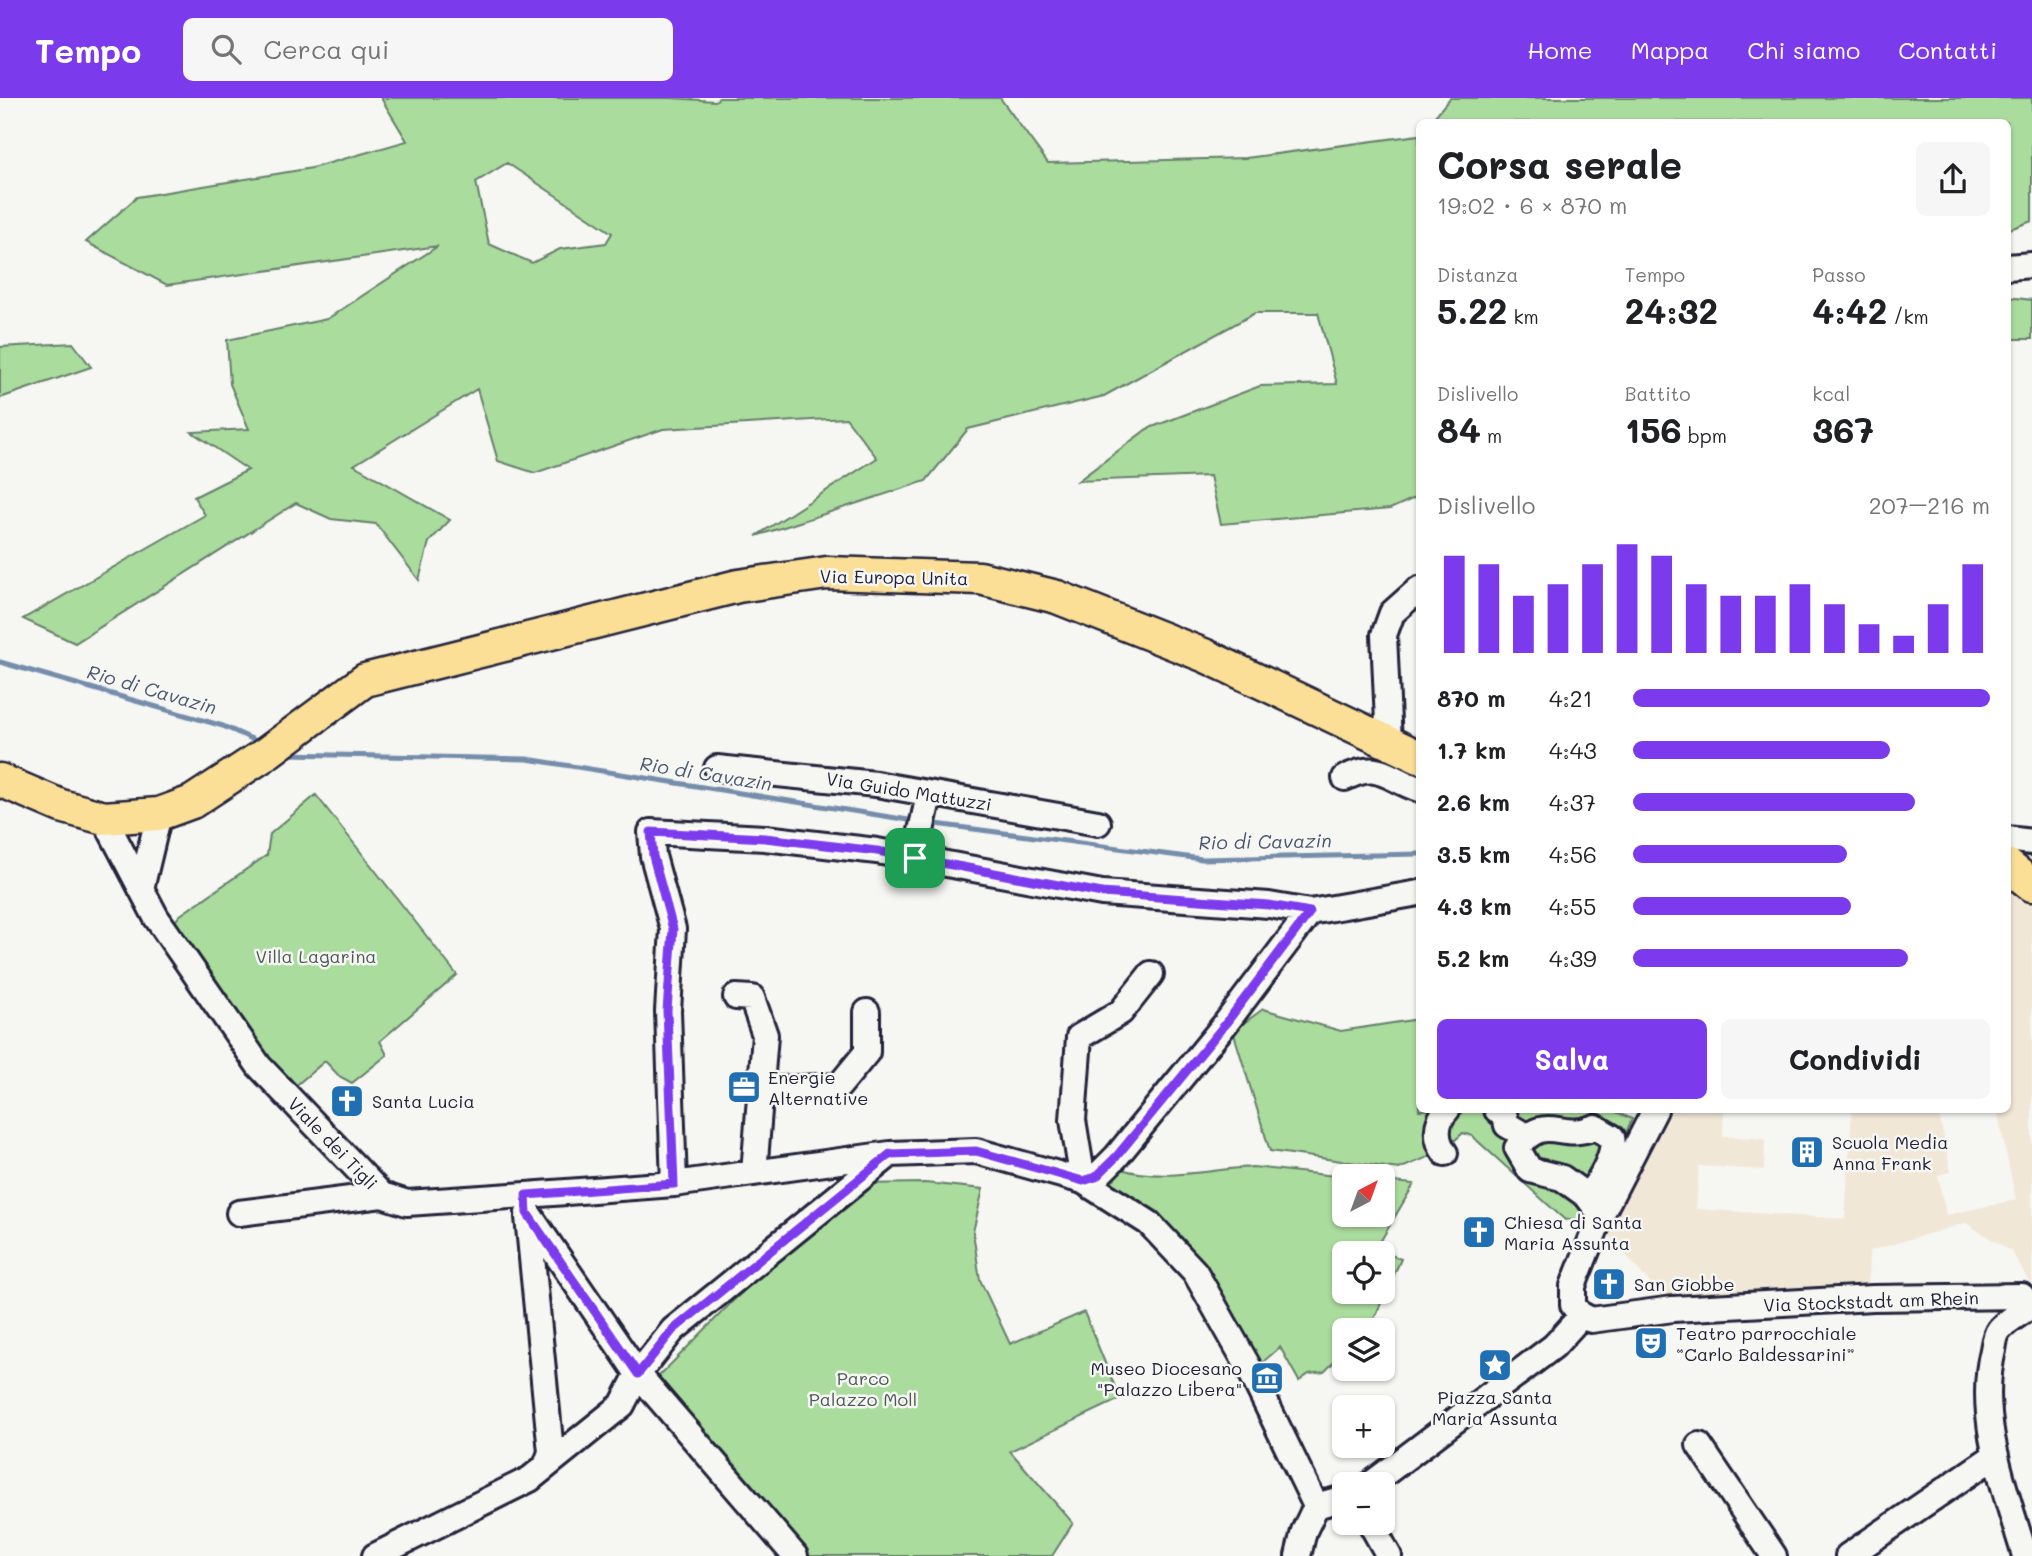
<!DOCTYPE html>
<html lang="it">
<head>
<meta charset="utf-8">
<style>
  :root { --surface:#fff; --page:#f6f6f6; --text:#202124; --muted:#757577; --accent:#7c3aed }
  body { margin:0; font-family:Mali,sans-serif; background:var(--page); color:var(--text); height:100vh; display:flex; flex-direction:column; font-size:26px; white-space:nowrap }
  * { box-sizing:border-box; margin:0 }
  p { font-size:23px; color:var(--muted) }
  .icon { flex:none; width:38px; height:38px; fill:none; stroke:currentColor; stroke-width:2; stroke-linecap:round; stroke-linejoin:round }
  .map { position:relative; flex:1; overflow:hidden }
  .details { position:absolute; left:1416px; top:21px; width:595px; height:994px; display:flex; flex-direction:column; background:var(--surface); border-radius:10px; box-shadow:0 2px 5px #0004 }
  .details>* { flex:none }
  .needle { width:46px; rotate:41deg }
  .controls { position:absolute; left:1332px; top:1066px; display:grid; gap:14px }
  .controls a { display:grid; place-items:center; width:63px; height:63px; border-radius:10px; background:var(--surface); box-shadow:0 2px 5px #0004; font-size:35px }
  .pin { position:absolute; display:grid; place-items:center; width:60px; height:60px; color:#fff; margin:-30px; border-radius:14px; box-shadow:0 4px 10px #0006 }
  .round { display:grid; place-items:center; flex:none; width:74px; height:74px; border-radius:10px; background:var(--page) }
  .summary { display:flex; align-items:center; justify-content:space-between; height:119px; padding:0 21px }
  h1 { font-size:38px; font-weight:700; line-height:52px }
  .metrics { display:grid; grid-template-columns:repeat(3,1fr); gap:10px; height:119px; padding:7px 21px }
  .metrics div { display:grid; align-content:center }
  .metrics b { font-size:35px; font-weight:700 }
  .metrics small { font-size:19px; font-weight:400 }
  .metrics p { font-size:19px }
  .chart { height:196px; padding:14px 21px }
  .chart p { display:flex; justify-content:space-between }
  .chart svg { width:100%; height:126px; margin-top:7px; stroke:var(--accent); stroke-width:6 }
  .primary-button { display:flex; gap:14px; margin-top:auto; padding:14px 21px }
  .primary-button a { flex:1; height:80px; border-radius:10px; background:var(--accent); color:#fff; font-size:28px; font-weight:700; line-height:80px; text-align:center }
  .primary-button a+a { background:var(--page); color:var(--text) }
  ul { padding:0 21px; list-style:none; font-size:23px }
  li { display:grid; grid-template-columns:112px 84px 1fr; align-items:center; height:52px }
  li i { height:18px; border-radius:9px; background:var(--accent) }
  header { display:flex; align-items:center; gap:42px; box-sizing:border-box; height:98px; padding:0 35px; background:var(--accent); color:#fff }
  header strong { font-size:33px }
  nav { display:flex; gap:38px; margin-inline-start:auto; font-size:24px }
  .search { width:490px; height:63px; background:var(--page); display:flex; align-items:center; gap:18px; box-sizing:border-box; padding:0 24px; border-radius:10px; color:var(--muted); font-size:26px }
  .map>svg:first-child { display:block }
</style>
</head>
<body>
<header>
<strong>Tempo</strong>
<div class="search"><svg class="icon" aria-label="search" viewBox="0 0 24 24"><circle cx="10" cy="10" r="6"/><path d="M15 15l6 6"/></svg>Cerca qui</div>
<nav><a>Home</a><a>Mappa</a><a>Chi siamo</a><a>Contatti</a></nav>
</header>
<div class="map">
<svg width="2032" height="1458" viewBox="0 0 2032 1458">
  <rect width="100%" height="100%" fill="#f6f6f2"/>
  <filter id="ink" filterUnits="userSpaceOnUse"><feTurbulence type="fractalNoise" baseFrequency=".0143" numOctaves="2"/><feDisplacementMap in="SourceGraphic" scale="14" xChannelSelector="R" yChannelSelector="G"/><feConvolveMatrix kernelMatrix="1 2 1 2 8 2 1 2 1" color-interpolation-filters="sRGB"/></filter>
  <g filter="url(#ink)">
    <path fill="#f1e7d7" d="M2007 757 2032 776V1189L2012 1154 1966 1125 1869 1153 1868 1193 1666 1204 1607 1135 1665 1012H1724L1723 1038 1765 1041 1764 1072 1699 1068 1696 1111 1845 1121 1852 1012H1938L1951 1074 1938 1077 1946 1117 2016 1102 1997 1012H2007Z"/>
    <path fill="#aadc9d" stroke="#667f6c" stroke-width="2" fill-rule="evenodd" d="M381 0H671L715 3 719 0H1000L1048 65 1246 60 1419 37V398L1390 411 1221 426 1210 378 1078 383 1147 331 1260 288 1337 286 1318 215H1255L1104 298 968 331 926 383 756 438 877 360 846 320 663 331 535 375 498 363 477 291 354 367 450 422 429 444 419 482 376 426 331 421 296 405 75 545 23 521 205 417 194 399 248 372 192 334 249 331 230 286 227 242 327 221 438 148 167 187 86 144 137 99 312 70 407 43ZM507 65 612 135 606 145 560 151 532 165 489 146 476 84Z
      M1450 0H2032V123L2007 132V24H1430Z
      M2007 199 2032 202V241H2007Z
      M73 245 91 269 0 300V249Z
      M316 697 457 877 380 943 387 957 352 985 339 978 325 963 293 990 169 833 179 818 267 757 270 736Z
      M1263 911 1341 933 1419 921V1012H1612L1632 1021 1589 1119 1565 1122 1472 1038 1463 1035 1443 1053 1399 1071 1270 1053 1233 933Z
      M1253 1069 1344 1079V1116H1382L1383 1083 1414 1086 1376 1151 1401 1161 1373 1223 1365 1232H1344V1254L1324 1274 1309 1276 1299 1283 1280 1249 1255 1271 1223 1208 1108 1092 1105 1080 1121 1071C1163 1084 1210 1071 1253 1069ZM1344 1155H1382V1194H1344Z
      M925 1085 983 1091 973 1134 980 1182 1010 1246 1084 1214 1120 1301 1010 1353 1073 1425 1052 1458H800L659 1278 733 1203 859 1086Z"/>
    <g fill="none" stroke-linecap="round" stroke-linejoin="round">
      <path stroke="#758dab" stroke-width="5" d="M0 564 223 628 261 645
        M285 656 527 661 915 723
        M928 725 1202 761 1419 756
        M2014 754 2032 757"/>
      <g stroke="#22223b" stroke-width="30">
        <path id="minor" d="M2007 169 2032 167
          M1389 646 1384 537 1392 515 1419 491
          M717 670 876 686 1098 725
          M1345 680C1380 662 1387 681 1419 691
          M104 720 156 819 259 968 382 1097 407 1105 526 1097 674 1086 890 1056 976 1053 1083 1083 1149 1125 1195 1174 1248 1268 1316 1408
          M2007 741 2032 744
          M915 760 929 697
          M141 791 159 716
          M736 899 752 900 765 937 754 1075
          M761 992 839 988 867 954V914
          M1497 1012 1505 1019 1507 1027 1526 1038
          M1655 1012 1601 1117 1573 1188V1207L1580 1216 1591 1222 1673 1211 1873 1200 2022 1198
          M1445 1055C1435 1042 1435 1024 1447 1012
          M1083 1083 1096 1079 1116 1059 1226 925 1310 814
          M1083 1083 1073 1022 1079 939 1121 914 1151 876
          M674 1086 668 913 673 831 653 758 651 734 765 740 877 753 1102 795 1269 807 1310 814 1419 795
          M1587 1098 1562 1080 1530 1072 1517 1050C1546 1013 1559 1044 1595 1029L1612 1039C1616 1056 1599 1085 1587 1098L1601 1117
          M239 1115 382 1097
          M528 1115 638 1276 795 1458
          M528 1119 551 1354 546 1368
          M1699 1347 1774 1458
          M1371 1386 1554 1248 1582 1217
          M1316 1408 1344 1400
          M1370 1424 1389 1458
          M375 1458 530 1381 622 1307 638 1276 673 1232 889 1057
          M1298 1458 1304 1433 1316 1408
          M1848 1458 1996 1357
          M2025 1458C2006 1394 1976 1320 1993 1252 1994 1246 1995 1237 1999 1232 2006 1223 2020 1216 2029 1209"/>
      </g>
      <g stroke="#22223b" stroke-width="37">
        <path id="major" d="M0 682 61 708 104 720 159 716 192 704 264 657 365 582 738 488 827 475 980 480 1057 499 1206 558 1419 659
          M2007 767 2032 787"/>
      </g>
      <use href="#minor" stroke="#f6f6f2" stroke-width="24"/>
      <use href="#major" stroke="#fbdf96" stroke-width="32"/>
    </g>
  </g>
  <g fill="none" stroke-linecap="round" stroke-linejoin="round" filter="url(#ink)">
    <g stroke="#fff" stroke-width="14">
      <path id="route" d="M651 734 765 740 877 753 1102 795 1269 807 1310 814 1226 925 1116 1059 1096 1079 1083 1083 976 1053 890 1056 673 1232 638 1276 527 1115 526 1097 674 1086 667 913 673 831 653 758Z"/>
    </g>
    <use href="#route" stroke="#7c3aed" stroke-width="9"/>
  </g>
  <defs>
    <g id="office-square" transform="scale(1.75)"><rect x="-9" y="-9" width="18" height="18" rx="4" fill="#1f6fb2" stroke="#f6f6f2"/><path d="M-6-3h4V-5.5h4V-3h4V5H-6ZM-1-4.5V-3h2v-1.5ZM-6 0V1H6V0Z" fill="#fff"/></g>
    <g id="church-square" transform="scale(1.75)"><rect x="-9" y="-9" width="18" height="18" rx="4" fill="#1f6fb2" stroke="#f6f6f2"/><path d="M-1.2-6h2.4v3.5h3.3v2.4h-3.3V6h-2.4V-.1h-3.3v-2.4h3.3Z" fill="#fff"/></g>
    <g id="building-square" transform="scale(1.75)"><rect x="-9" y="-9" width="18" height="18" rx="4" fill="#1f6fb2" stroke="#f6f6f2"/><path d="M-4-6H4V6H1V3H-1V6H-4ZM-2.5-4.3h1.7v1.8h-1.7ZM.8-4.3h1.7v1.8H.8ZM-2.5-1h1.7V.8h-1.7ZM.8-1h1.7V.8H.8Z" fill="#fff"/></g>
    <g id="theatre-square" transform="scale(1.75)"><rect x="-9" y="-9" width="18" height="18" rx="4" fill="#1f6fb2" stroke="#f6f6f2"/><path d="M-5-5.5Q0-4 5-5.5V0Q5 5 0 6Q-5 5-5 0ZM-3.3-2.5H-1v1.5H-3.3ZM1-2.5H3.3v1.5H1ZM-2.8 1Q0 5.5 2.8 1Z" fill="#fff"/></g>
    <g id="sight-square" transform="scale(1.75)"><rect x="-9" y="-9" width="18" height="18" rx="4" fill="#1f6fb2" stroke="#f6f6f2"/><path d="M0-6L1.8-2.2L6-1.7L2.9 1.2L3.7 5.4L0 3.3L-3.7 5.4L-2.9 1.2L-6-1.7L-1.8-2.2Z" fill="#fff"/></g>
    <g id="museum-square" transform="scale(1.75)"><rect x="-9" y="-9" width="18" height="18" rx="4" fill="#1f6fb2" stroke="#f6f6f2"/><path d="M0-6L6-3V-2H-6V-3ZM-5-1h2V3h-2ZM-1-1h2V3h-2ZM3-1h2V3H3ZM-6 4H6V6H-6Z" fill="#fff"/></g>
  </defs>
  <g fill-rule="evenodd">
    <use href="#office-square" x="744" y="989"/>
    <use href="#church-square" x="347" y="1003"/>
    <use href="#building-square" x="1807" y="1054"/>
    <use href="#church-square" x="1479" y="1134"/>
    <use href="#church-square" x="1609" y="1186"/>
    <use href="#theatre-square" x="1651" y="1245"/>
    <use href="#sight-square" x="1495" y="1267"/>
    <use href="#museum-square" x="1267" y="1280"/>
  </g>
  <g text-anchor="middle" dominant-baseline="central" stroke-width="5" stroke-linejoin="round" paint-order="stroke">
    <g font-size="18" fill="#22223b" stroke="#f6f6f2">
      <text transform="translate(894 479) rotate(1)">Via Europa Unita</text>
      <text transform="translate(909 693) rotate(9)">Via Guido Mattuzzi</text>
      <text transform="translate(333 1045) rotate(46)">Viale dei Tigli</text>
      <text transform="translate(1871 1203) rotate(-2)">Via Stockstadt am Rhein</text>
    </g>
    <g font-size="18" fill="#4b5a58" stroke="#f6f6f2">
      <text x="316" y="858">Villa Lagarina</text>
      <text x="863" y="1280">Parco<tspan x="863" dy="21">Palazzo Moll</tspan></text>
    </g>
    <g font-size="18" fill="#22223b" stroke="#f6f6f2" text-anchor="start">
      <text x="768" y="979">Energie<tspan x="768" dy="21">Alternative</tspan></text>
      <text x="372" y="1003">Santa Lucia</text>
      <text x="1832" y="1044">Scuola Media<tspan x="1832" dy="21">Anna Frank</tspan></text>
      <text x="1504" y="1124">Chiesa di Santa<tspan x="1504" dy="21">Maria Assunta</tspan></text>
      <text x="1634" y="1186">San Giobbe</text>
      <text x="1676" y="1235">Teatro parrocchiale<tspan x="1676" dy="21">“Carlo Baldessarini”</tspan></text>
      <text x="1242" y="1270" text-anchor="end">Museo Diocesano<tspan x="1242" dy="21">"Palazzo Libera"</tspan></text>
      <text x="1495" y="1299" text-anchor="middle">Piazza Santa<tspan x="1495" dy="21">Maria Assunta</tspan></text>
    </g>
    <g font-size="19" font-style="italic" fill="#4b5873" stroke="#f6f6f2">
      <text transform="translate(152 591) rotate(16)">Rio di Cavazin</text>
      <text transform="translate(706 675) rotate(9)">Rio di Cavazin</text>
      <text transform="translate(1265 743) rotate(-1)">Rio di Cavazin</text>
    </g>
  </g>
</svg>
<div class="controls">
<a><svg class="needle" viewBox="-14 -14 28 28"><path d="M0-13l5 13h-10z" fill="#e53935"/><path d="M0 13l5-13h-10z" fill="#757577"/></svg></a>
<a><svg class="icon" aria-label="locate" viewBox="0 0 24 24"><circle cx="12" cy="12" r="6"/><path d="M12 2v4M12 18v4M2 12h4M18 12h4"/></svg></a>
<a><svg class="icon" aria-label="layers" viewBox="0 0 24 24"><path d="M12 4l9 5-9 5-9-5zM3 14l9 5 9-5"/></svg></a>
<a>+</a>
<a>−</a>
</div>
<div class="pin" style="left:915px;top:760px;background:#1e9e55"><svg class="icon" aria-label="arrive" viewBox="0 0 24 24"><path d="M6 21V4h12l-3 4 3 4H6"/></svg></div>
<section class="details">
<div class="summary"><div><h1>Corsa serale</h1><p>19:02 · 6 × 870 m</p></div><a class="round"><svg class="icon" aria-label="share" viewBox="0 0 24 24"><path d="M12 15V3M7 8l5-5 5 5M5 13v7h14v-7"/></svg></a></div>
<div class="metrics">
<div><p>Distanza</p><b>5.22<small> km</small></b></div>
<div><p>Tempo</p><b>24:32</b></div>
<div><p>Passo</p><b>4:42<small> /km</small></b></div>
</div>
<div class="metrics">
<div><p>Dislivello</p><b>84<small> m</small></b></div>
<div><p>Battito</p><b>156<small> bpm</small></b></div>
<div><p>kcal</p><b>367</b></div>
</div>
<div class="chart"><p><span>Dislivello</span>207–216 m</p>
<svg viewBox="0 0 160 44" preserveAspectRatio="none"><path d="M5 44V10M15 44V13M25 44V24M35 44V20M45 44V13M55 44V6M65 44V10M75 44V20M85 44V24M95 44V24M105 44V20M115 44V27M125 44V34M135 44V38M145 44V27M155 44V13"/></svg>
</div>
<ul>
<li><b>870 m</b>4:21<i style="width:100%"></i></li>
<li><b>1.7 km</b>4:43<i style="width:72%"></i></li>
<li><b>2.6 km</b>4:37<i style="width:79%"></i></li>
<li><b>3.5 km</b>4:56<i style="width:60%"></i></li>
<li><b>4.3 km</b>4:55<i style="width:61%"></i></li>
<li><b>5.2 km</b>4:39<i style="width:77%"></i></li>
</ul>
<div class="primary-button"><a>Salva</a><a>Condividi</a></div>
</section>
</div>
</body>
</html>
